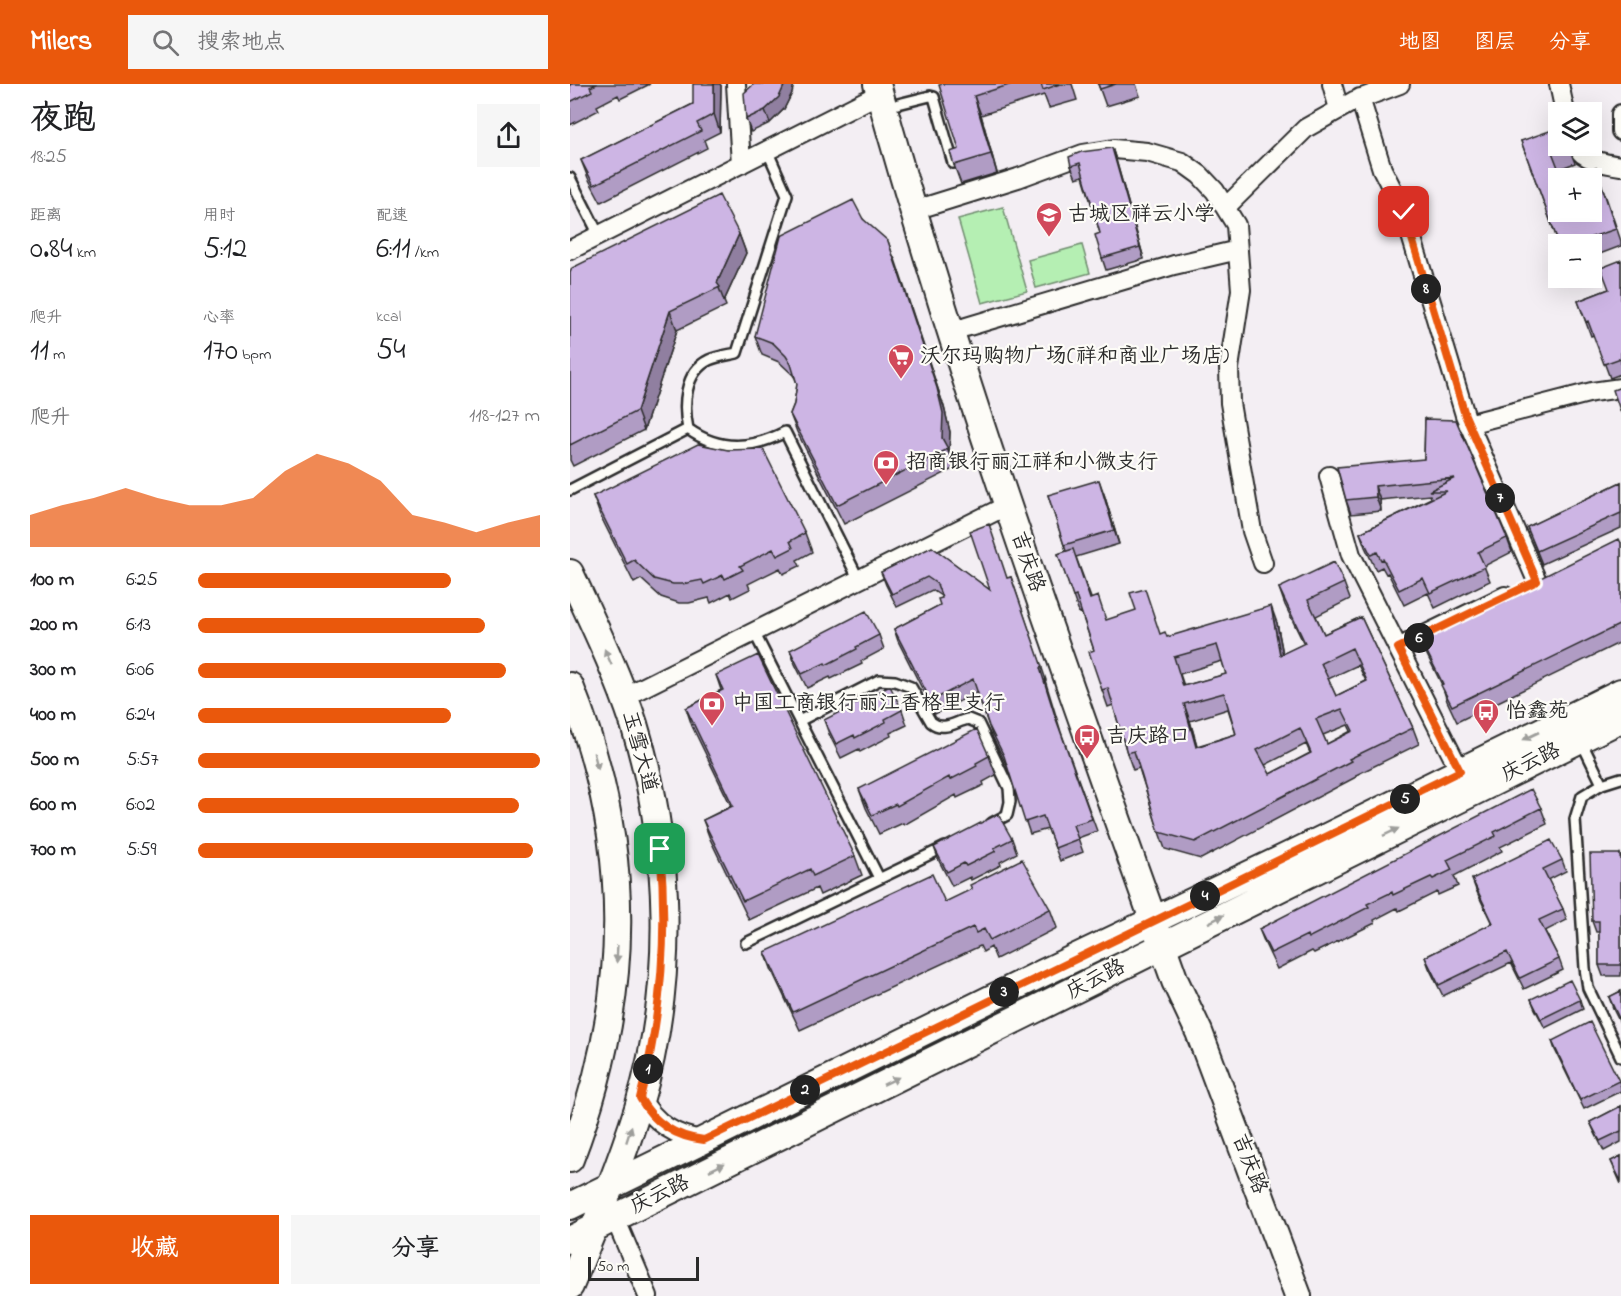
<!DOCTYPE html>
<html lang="zh">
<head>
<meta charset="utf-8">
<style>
  :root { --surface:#fff; --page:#f6f6f6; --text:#202124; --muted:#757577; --accent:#ea580c }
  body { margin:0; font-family:"Indie Flower","LXGW WenKai TC",sans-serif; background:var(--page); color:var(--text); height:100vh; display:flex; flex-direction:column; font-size:22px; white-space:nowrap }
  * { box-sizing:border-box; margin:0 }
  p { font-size:20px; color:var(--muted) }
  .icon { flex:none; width:33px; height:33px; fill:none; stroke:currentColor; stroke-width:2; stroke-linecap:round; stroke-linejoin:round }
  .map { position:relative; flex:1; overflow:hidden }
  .sheet { display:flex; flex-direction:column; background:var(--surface); width:570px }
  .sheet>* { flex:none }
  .tools { position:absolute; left:978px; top:18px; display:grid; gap:12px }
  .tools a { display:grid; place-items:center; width:54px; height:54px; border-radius:0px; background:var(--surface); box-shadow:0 6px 24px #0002; font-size:30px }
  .scale { position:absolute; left:18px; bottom:15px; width:111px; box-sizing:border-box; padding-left:6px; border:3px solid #2b2b2b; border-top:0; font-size:16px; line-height:21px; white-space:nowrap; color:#2b2b2b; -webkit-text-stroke:4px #fdfcf7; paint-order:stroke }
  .pin { position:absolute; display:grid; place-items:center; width:51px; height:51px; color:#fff; margin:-26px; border-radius:12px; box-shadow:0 3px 9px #0006 }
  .km { position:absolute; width:30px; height:30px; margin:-15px; border-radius:50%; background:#222; color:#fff; font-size:16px; line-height:30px; text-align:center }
  .round { display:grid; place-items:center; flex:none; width:63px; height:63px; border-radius:0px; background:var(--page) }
  .summary { display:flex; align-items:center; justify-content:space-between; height:102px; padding:0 30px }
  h1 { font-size:33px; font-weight:600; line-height:45px }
  .metrics { display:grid; grid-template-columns:repeat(3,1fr); gap:9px; height:102px; padding:6px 30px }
  .metrics div { display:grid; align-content:center }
  .metrics b { font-size:30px; font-weight:600 }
  .metrics small { font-size:16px; font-weight:400 }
  .metrics p { font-size:16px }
  .chart { height:168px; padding:12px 30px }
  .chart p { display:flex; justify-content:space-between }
  .chart svg { width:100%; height:108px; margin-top:6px; fill:var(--accent); opacity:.7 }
  .primary-button { display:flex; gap:12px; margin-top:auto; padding:12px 30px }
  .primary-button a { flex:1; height:69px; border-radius:0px; background:var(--accent); color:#fff; font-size:24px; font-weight:600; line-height:69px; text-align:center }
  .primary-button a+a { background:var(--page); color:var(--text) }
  ul { padding:0 30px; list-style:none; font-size:20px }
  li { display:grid; grid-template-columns:96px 72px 1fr; align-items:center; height:45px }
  li i { height:15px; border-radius:8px; background:var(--accent) }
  header { display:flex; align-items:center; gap:36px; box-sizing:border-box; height:84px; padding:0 30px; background:var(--accent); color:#fff }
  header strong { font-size:28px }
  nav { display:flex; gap:33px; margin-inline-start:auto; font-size:21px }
  .search { width:420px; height:54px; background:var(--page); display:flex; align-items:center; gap:15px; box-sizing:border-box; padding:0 21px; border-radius:0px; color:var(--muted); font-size:22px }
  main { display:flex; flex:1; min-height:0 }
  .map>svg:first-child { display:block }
</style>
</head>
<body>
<header>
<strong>Milers</strong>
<div class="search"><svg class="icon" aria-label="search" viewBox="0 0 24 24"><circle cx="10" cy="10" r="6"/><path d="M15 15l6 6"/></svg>搜索地点</div>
<nav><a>地图</a><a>图层</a><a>分享</a></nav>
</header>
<main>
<section class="sheet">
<div class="summary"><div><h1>夜跑</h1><p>18:25</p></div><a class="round"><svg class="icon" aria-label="share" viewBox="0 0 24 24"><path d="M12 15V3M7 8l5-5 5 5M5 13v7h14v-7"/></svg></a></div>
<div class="metrics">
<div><p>距离</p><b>0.84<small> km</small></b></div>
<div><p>用时</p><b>5:12</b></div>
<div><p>配速</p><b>6:11<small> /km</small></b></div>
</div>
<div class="metrics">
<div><p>爬升</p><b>11<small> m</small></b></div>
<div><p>心率</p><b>170<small> bpm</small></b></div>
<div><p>kcal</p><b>54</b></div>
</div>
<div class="chart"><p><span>爬升</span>118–127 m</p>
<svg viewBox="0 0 160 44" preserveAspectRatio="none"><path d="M0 44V31L10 27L20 24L30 20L40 24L50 27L60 27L70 24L80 13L90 6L100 10L110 17L120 31L130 34L140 38L150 34L160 31V44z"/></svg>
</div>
<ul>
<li><b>100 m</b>6:25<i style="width:74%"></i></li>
<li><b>200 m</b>6:13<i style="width:84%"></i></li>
<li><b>300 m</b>6:06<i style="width:90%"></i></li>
<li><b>400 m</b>6:24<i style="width:74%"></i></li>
<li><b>500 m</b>5:57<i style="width:100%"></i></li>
<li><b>600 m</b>6:02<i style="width:94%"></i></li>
<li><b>700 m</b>5:59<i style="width:98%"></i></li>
</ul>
<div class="primary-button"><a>收藏</a><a>分享</a></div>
</section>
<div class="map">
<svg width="1051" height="1212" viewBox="0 0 1051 1212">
  <rect width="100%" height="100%" fill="#f3eef3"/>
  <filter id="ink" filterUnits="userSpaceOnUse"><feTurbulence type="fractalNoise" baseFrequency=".0167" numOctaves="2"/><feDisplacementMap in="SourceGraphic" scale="12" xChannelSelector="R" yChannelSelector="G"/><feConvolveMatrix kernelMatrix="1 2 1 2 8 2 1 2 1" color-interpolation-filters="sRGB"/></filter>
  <g filter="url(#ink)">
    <path fill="#b5efb3" stroke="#708d6f" stroke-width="1.5" d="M433 123 457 207 412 219 388 135Z
      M512 161 520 189 466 204 458 176Z"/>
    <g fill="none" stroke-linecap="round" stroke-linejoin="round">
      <g stroke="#2b2b2b" stroke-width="14">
        <path id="lane" d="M328 20 360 12 364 13 383 79
          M197 66 217 111 167 269C158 271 147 272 139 276 114 288 113 322 118 345 150 368 182 365 215 348L289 496
          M0 94 29 151
          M0 406 118 345
          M184 548 309 794
          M229 637 309 596 325 597 341 603 361 638C373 648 385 638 398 635L408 639 439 704 440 718 437 731 422 739
          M1011 657 1032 700 1012 712 1005 735 1015 884 1018 904 1051 973
          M1032 700 1051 694
          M176 859 375 763"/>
      </g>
      <g stroke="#2b2b2b" stroke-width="22">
        <path id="street" d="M166 0 171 80
          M762 0 769 25
          M989 0 995 28
          M790 14 812 85 834 128 895 331 967 497
          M1051 30V47
          M1006 62C1013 76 1036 80 1051 82
          M358 122 448 94 513 70 544 65 577 68 612 78 630 91 645 107 666 141 671 206 659 284 660 319 682 447 693 479
          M656 123 736 44 784 17 830 0
          M0 166 309 10
          M396 243 604 181 668 166
          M898 340 1022 308 1051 304
          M759 392 781 471 890 687
          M828 564 935 512
          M54 613 438 421
          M70 1014C85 1039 105 1053 134 1056
          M45 1134 78 1212"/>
      </g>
      <g stroke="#2b2b2b" stroke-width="30">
        <path id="secondary" d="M307 0C391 304 499 600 605 897L629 948 728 1212
          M0 489C23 539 47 588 64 640 102 764 106 899 68 1024 49 1085 24 1144 0 1202
          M0 602C64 762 62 915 0 1075
          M0 1122 473 889 724 769 1051 608
          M0 1156 1051 635"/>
      </g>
      <use href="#lane" stroke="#fdfcf7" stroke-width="9"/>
      <use href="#street" stroke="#fdfcf7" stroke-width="18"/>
      <use href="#secondary" stroke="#fdfcf7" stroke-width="26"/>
    </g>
    <path fill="#b09cc4" stroke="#2b2b2b" stroke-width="1.5" fill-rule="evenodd" d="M0 0H80L50 15 48 11 27 22 29 26 0 41Z
      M373 0H502L507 16 479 24 474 11 411 31 427 89 391 100 384 81 389 65Z
      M528 0H566L570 12 536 22Z
      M151 2 150 48 134 56 137 64 31 118 18 94 11 76 123 20Z
      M222 9 214 25 200 39 181 48 176 35Z
      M951 57 998 62 1005 79 989 85 988 128 1026 84 1051 157V162L1022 173V160H989Z
      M542 64 546 76 574 175 536 186 532 174 530 149 513 92 506 94 501 82Z
      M293 135 325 175 374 323 380 348 379 369 385 384 274 440 227 348 220 330 224 320 227 300 225 294 223 291 209 278 192 271 185 252Z
      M169 150 176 169 154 217 156 222 107 246 74 346 3 382 0 376V189Z
      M1051 176V290L1040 294 1024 251 1021 252 1008 217 1039 205Z
      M1022 180 1026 192 1003 200 1001 194H1022Z
      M855 335 937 454 942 468 914 482 920 497 865 524 858 509 834 521 818 489 816 490 812 483 806 486 795 463 790 449 861 414 860 411 810 416 811 427 781 430 776 416 854 375Z
      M1051 398V444L972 480 957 443Z
      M534 410 549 460 506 473 521 514 536 536 591 550 597 553 707 539 713 570 734 560 715 521 709 504 774 499 780 515 746 532 754 550 791 533 843 644 849 660 786 691V693L631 775 595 765 589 748 569 684 563 686 557 669 543 621 538 623 532 606 524 566 511 528 509 529 488 470 496 467 478 411ZM652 577 656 590 614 602 610 590ZM788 581 796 597 766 612 758 595ZM658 625 666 650 627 662 620 637ZM778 641 781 647 757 660 753 651ZM736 660 740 669 700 690 695 681Z
      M23 412 235 449 242 468 227 476 230 482 213 490 210 484 178 500 180 505 162 514 160 509 141 519 139 514 119 519H109L91 513 71 495 64 499 30 431Z
      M1051 459V558L887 638 877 617 872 601 855 567 849 552Z
      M362 463 420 506 438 494 441 493 476 596H475L491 648 527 747 508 754 513 768 490 777 478 745 460 750 437 682 423 654 407 608 365 630 328 557 324 545 370 521 372 514 371 512 362 506 327 523 316 501 311 488Z
      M309 551 314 565 291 577 292 580 261 595 260 593 237 604 225 580 220 566Z
      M146 591 285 772 292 791 250 811 247 804 179 836 140 755 133 736 161 722 122 642 116 624 151 606Z
      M332 626 337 641 320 649 321 652 290 668 289 665 271 674 259 650 254 636Z
      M419 672 426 691 413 698 414 701 387 714 386 711 334 741 333 739 309 750 296 724 289 705Z
      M971 724 977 740 930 763 932 767 884 792 888 802 868 811 867 808 829 827 827 824 804 836 805 839 744 869 742 867 707 885 695 860 689 845Z
      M442 755 447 769 430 778 431 781 401 796 400 793 382 802 369 777 364 763Z
      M1050 770 1051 773V892H1033L1029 881V848H1026L1022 837Z
      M992 776 996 787 978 796 993 825 997 836 975 847 989 875 993 886 954 905 941 879 873 912 859 884 855 873 922 840 906 806 902 795Z
      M375 818 480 825 487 844 426 875 421 863 413 868 410 862 230 946 202 887 195 868Z
      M1051 907V941L1044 927 1039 913Z
      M961 915 1010 916 1013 925 975 944 965 925Z
      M982 957 1049 997 1051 1003V1007L1014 1025 985 966Z
      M1051 1022V1058L1034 1067 1024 1047 1020 1038Z
      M1051 1072V1100L1041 1077Z"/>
    <path fill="#907fa0" stroke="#2b2b2b" stroke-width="1.5" d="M144 0H150L151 2 150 48 144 30Z
      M215 0H224L222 9 214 25 200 39 195 26Z
      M404 12 411 31 427 89 421 70Z
      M542 64 546 76 574 175 570 163Z
      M169 150 176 169 154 217 147 199Z
      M318 157 374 323 380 348 379 369 372 354Z
      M100 227 107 246 74 346 67 327Z
      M529 396 534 410 549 460 544 446Z
      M805 402 810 416 811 427 806 413Z
      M701 522 707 539 716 587 710 571Z
      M614 620 620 637 632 679 626 663Z"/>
    <path fill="#cdb5e4" stroke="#2b2b2b" stroke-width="1.5" fill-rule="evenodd" d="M0 0H27L20 3 22 7 0 18Z
      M123 0H144V30L127 39 131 47 24 101 11 76 123 20Z
      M184 0H215L209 13 195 26 176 35 174 9Z
      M373 0H442L404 12 421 70 384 81 380 68 389 65 369 1Z
      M471 0H490L473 6Z
      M528 0H546L530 5Z
      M988 44V62H998L982 68 992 94H988V128H1022V94H997L1026 84 1046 145 1013 156 1015 160H989L951 57Z
      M542 64 570 163 532 174 525 151 530 149 510 79 501 82 499 73 511 68Z
      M149 111 169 150 147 199 150 203 100 227 67 327 0 361V189L2 184Z
      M283 116 293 135 318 157 367 304 373 329 372 354 378 365 267 421 220 330 224 320 227 300 221 280 216 272 203 259 185 252 211 152Z
      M1051 176V274L1034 280 1018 237 1016 238 1008 217 1039 205 1031 184Z
      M1051 303V329L1043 306Z
      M855 335 886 336 937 454 908 468 915 483 860 509 853 494 829 506 813 475 811 476 807 468 801 471 790 449 877 407H859L885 394 805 402 806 413 776 416 767 383 854 375Z
      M128 360 158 366 193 365 235 449 220 457 223 464 207 472 203 465 170 482 173 486 155 495 153 491 134 500 132 496 112 500H103L84 495 64 476 57 480 23 412Z
      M529 396 544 446 494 461 478 411Z
      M1051 398V429L967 467 957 443Z
      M419 440 437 494 441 493 472 583 470 584 486 635 522 735 503 741 508 755 485 764 473 732 455 738 434 672 419 642 403 595 361 617 324 545 370 521 368 515 372 514 367 500 357 493 322 510 311 488 362 463 420 506 400 447Z
      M1049 455 1051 459V540L882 622 871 601 873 600 849 552 903 525 904 527Z
      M503 465 520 515 528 512 536 536 566 526 560 509 575 505 590 550 595 548 597 553 701 522 710 571 735 559 709 504 764 478 774 499 738 516 754 550 791 533 843 644 779 675 781 677 625 758 589 748 564 667 557 669 538 604 532 606 519 568 524 566 506 512 503 513 488 470ZM647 561 656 590 613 602 604 573ZM782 564 797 597 766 612 751 579ZM654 609 666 650 626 663 614 620ZM772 625 783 647 757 660 746 635ZM730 644 741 669 700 690 687 666Z
      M296 527 309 551 286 563 287 565 256 581 255 579 232 590 220 566Z
      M188 571 285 772 243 792 240 785 173 817 133 736 163 722 116 624 153 606 146 591Z
      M320 602 332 626 315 635 316 638 285 654 284 651 266 660 254 636Z
      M407 645 419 672 406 679 407 682 380 696 379 693 327 722 326 720 302 731 289 705Z
      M961 705 971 724 924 748 926 752 877 776 882 786 863 795 861 793 823 811 822 808 797 820 799 823 738 854 737 851 701 869 689 845Z
      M428 730 442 755 424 764 426 767 396 782 394 779 377 788 364 763Z
      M981 756 992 776 973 785 993 825 969 836 989 875 950 894 937 868 869 901 855 873 923 839 902 795Z
      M1020 770H1050V773H1051V881H1029V837H1022Z
      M452 775 480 825 420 856 414 845 406 849 403 843 223 928 195 868 362 790 375 818 402 805 400 801Z
      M1000 896 1010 916 971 935 961 915Z
      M1051 907V933L1049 934 1039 913Z
      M1020 938 1049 997 1010 1016 982 957Z
      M1051 1022V1047L1030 1057 1020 1038Z
      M1051 1072V1097L1041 1077Z"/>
    <defs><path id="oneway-solid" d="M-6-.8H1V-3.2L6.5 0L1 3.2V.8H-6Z" transform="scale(1.5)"/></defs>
    <g fill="#9e9e9b">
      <use href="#oneway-solid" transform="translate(38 573) rotate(-114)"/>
      <use href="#oneway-solid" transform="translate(961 652) rotate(154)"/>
      <use href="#oneway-solid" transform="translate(26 677) rotate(75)"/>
      <use href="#oneway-solid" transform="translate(821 748) rotate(-26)"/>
      <use href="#oneway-solid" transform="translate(646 835) rotate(-27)"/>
      <use href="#oneway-solid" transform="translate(47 870) rotate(93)"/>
      <use href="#oneway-solid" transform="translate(321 997) rotate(-26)"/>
      <use href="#oneway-solid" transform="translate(59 1050) rotate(-72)"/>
      <use href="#oneway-solid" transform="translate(147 1083) rotate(-26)"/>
    </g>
  </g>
  <g fill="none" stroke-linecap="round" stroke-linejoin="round" filter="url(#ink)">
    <g stroke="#fff" stroke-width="12">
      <path id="route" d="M90 765C98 850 92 931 70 1014 84 1039 105 1053 134 1056 385 932 639 812 890 687L828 564 967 497 895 331 834 128"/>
    </g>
    <use href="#route" stroke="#ea580c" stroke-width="8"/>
  </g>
  <defs>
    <g id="school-pin" transform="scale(1.35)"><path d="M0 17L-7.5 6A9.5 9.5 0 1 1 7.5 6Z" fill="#d1495b" stroke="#fdfcf7"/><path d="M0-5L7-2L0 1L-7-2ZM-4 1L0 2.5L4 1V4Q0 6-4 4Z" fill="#fff"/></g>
    <g id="supermarket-pin" transform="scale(1.35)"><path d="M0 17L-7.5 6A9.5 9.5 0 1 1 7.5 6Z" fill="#d1495b" stroke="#fdfcf7"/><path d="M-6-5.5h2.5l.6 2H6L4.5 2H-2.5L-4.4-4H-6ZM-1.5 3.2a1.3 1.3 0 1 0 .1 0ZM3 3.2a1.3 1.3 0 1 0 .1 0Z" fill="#fff"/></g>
    <g id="bank-pin" transform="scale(1.35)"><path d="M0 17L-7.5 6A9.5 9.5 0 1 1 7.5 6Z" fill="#d1495b" stroke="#fdfcf7"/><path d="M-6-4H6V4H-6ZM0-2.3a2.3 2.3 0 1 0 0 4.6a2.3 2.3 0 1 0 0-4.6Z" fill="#fff"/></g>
    <g id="bus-pin" transform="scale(1.35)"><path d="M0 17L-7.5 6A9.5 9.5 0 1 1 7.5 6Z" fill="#d1495b" stroke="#fdfcf7"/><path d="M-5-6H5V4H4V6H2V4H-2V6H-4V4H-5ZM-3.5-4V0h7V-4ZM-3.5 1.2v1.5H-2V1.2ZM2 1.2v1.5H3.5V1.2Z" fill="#fff"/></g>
  </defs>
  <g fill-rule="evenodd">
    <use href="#school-pin" x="479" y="131"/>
    <use href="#supermarket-pin" x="331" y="273"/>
    <use href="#bank-pin" x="316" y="379"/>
    <use href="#bank-pin" x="142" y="620"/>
    <use href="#bus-pin" x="916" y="628"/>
    <use href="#bus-pin" x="517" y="653"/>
  </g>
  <g text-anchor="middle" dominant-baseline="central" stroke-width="4.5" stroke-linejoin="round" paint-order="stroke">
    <g font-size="21" fill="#2b2b2b" stroke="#fdfcf7" text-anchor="start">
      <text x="498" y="131">古城区祥云小学</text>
      <text x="350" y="273">沃尔玛购物广场(祥和商业广场店)</text>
      <text x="336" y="379">招商银行丽江祥和小微支行</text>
      <text x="162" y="620">中国工商银行丽江香格里支行</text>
      <text x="936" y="628">怡鑫苑</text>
      <text x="536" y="653">吉庆路口</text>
    </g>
    <g font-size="21" fill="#2b2b2b" stroke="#fdfcf7">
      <text transform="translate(457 478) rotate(71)">吉庆路</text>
      <text transform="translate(69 668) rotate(75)">玉雪大道</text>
      <text transform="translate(961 679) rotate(-26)">庆云路</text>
      <text transform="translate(526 896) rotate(-27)">庆云路</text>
      <text transform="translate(679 1080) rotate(69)">吉庆路</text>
      <text transform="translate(90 1111) rotate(-26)">庆云路</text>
    </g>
  </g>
</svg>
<div class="tools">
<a><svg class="icon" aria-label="layers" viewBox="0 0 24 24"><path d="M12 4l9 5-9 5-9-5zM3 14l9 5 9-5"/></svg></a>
<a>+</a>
<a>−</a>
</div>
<div class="scale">50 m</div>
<div class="pin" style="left:90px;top:765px;background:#1e9e55"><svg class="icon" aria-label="arrive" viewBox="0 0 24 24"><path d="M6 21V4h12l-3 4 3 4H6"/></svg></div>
<div class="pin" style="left:834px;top:128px;background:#d93025"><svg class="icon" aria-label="check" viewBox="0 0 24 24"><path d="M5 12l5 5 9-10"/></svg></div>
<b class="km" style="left:78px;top:985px">1</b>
<b class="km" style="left:235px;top:1006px">2</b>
<b class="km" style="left:434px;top:908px">3</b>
<b class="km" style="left:635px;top:812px">4</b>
<b class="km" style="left:835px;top:715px">5</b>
<b class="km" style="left:849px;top:554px">6</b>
<b class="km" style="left:930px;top:414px">7</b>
<b class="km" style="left:856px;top:205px">8</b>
</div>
</main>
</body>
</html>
